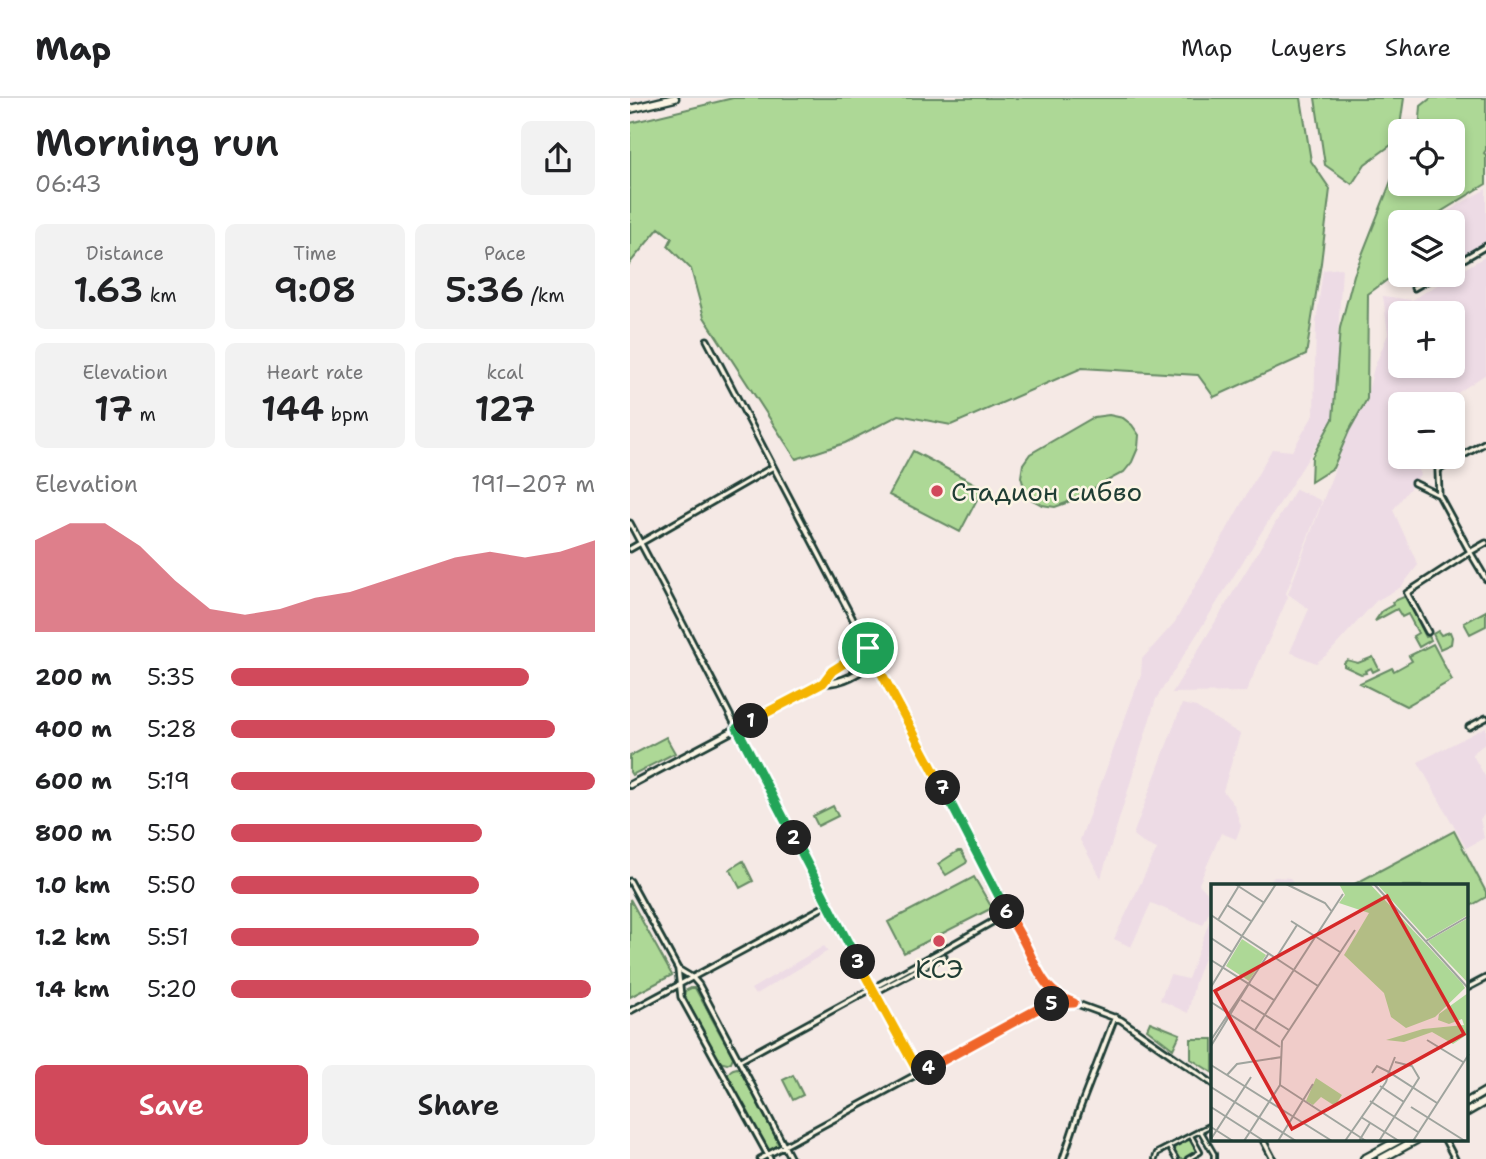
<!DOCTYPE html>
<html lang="en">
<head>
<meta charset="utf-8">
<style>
  :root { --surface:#fff; --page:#f2f2f2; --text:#202124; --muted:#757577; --line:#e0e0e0; --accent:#d1495b }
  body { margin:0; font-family:"Shantell Sans",sans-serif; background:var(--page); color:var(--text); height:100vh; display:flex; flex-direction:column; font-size:26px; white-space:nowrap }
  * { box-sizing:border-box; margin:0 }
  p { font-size:23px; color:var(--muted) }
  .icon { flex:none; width:38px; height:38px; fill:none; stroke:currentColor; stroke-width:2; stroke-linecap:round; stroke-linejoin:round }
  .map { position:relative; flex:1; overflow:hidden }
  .drawer { display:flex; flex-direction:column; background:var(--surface); width:630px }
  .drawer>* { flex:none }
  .fabs { position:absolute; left:758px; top:21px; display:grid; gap:14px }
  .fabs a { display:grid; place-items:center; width:77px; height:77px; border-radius:10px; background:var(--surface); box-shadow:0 4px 10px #0003; font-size:35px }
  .pin { position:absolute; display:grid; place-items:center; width:60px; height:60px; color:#fff; margin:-30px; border:4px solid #fff; border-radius:50%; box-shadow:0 2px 7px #0007 }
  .km { position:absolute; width:35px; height:35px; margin:-18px; border-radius:50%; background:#222; color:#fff; font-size:19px; line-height:35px; text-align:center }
  .round { display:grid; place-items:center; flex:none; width:74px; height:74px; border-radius:10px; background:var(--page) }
  .summary { display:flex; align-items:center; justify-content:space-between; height:119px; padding:0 35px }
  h1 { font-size:38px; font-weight:600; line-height:52px }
  .metrics { display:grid; grid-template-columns:repeat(3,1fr); gap:10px; height:119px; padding:7px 35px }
  .metrics div { display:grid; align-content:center; border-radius:10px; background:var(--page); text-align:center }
  .metrics b { font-size:35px; font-weight:600 }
  .metrics small { font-size:19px; font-weight:400 }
  .metrics p { font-size:19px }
  .chart { height:196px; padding:14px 35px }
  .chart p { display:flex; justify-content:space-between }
  .chart svg { width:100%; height:126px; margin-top:7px; fill:var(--accent); opacity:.7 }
  .primary-button { display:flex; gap:14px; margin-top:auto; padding:14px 35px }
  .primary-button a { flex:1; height:80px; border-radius:10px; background:var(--accent); color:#fff; font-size:28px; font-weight:600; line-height:80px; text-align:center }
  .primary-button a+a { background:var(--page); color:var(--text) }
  ul { padding:0 35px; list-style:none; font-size:23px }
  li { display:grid; grid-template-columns:112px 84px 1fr; align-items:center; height:52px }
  li i { height:18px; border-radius:9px; background:var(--accent) }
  header { display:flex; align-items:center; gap:42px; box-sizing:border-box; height:98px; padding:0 35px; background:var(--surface); border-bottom:2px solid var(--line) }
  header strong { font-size:33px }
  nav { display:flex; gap:38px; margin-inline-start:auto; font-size:24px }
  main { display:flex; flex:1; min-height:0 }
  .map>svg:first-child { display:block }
</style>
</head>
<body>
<header>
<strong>Map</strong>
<nav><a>Map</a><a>Layers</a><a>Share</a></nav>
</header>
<main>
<section class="drawer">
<div class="summary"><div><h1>Morning run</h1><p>06:43</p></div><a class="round"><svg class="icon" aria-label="share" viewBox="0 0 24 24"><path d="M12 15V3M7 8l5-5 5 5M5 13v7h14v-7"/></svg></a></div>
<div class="metrics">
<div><p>Distance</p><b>1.63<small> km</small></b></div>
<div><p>Time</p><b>9:08</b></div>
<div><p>Pace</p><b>5:36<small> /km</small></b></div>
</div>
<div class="metrics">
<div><p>Elevation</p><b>17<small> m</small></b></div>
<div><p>Heart rate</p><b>144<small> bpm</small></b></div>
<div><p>kcal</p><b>127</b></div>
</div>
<div class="chart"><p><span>Elevation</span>191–207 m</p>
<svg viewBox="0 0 160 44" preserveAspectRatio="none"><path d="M0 44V12L10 6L20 6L30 14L40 26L50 36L60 38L70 36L80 32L90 30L100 26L110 22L120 18L130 16L140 18L150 16L160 12V44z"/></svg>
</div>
<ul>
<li><b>200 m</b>5:35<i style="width:82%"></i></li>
<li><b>400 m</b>5:28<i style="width:89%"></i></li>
<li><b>600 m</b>5:19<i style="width:100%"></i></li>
<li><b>800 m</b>5:50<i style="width:69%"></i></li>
<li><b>1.0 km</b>5:50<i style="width:68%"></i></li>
<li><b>1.2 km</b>5:51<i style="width:68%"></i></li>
<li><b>1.4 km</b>5:20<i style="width:99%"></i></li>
</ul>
<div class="primary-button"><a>Save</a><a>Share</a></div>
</section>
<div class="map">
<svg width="856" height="1061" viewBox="0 0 856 1061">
  <rect width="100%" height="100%" fill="#f5e9e5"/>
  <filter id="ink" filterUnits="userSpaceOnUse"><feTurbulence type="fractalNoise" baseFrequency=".0143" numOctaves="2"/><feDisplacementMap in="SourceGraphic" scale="14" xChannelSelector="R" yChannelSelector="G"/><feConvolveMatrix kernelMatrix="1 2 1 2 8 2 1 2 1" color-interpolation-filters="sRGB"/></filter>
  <g filter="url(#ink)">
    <path fill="#eddbe5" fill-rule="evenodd" d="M856 91V145L823 164 822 124H799Z
      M856 158V276L811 306H799L802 299 800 296 795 306H770V359H781L791 376 763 412 788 467 771 489 746 503 699 555 686 565 660 554 679 511 658 496 719 333 736 301 744 270 758 236 753 198 782 202ZM770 215H822V268H770Z
      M712 170 703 321 526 601 471 780 450 742 511 577 512 561 545 524 642 351 662 353 684 316 686 225 693 172Z
      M666 391 692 403 656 495 658 499 616 594 542 595Z
      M552 606 566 609 610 636 593 693 604 707 611 728 606 741 591 735 569 786 583 801V806L573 827 521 805 501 849 484 841 527 751 513 745 503 737Z
      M856 629V645L842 656 856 680V715L850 721 854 740 836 750 788 664Z
      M644 779 660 780 664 788H635Z
      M579 824 583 826V836L565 884 558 915 530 902 540 877 558 881Z
      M194 848 198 853 125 897 121 891Z"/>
    <path fill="#add896" stroke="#668a65" stroke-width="2" d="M103 0H671L681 63 700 91 691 165 676 257 584 299 568 277 452 270 321 327 269 317 215 345 166 361 74 219 61 171 38 148 42 140 29 130 0 165V25Z
      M685 0H774L768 42 735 66 722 86 695 67Z
      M801 0H856V52L854 55 856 57V86L794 124H770V139L760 145 769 173 738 196 737 301 719 333 703 370 681 384 682 359 703 321 710 230 724 177 767 68 770 66V86H822V33H789L791 8Z
      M479 317 493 320 502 327 509 337 508 350 502 364 494 374 436 405 425 409 412 407 401 401 395 392 391 379 393 366 400 356 464 319Z
      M283 353 353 390 330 434 259 397Z
      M776 498 796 539 799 538 801 542 789 549 783 538 788 535 778 516 772 519 767 511 745 523 752 513 763 507 762 504Z
      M856 513V528L840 536 834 525Z
      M808 533 811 537 820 534 822 539 821 546 810 551 803 536Z
      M803 546 822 582 776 608 730 585 762 570 764 573 782 563 779 558Z
      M743 559 749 571 743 574 741 570 735 573 736 575 731 576 714 568V565L717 562 728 565Z
      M36 639 45 655 2 677 0 674V658Z
      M203 708 208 718 188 728 183 718Z
      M824 733 856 794V799L837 810V788H721Z
      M328 753H331L337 763 336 765 316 777 308 766Z
      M113 763 123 783 110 790 100 771Z
      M344 779 362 810 274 855 258 824Z
      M0 801 42 877 0 899Z
      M61 890H65L103 959 101 964 97 966 89 964 54 897 55 893Z
      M520 924 550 936 543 951 517 931Z
      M561 941H583V975L561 961Z
      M107 970 110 972 147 1042 148 1047 144 1051 139 1053 136 1050 97 979C99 973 101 971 107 970Z
      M163 977 173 997 163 1002 153 982Z
      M559 1040 568 1054 556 1061H547L543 1052 547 1047Z"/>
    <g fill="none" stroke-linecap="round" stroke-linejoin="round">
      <g stroke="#1f3d34" stroke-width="8">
        <path id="pedestrian" d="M570 1032 584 1056V1061
          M539 1049 546 1061
          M525 1061 527 1055 583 1026
          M558 1061 570 1054 561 1038"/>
      </g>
      <g stroke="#1f3d34" stroke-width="9">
        <path id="minor" d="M822 168 856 148
          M784 190 807 177
          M77 242 238 550 388 832 410 879 425 896 431 900 491 922 583 986
          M784 385 809 397 840 454 856 445
          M809 397 808 372 856 344
          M0 425 36 493 214 838 289 976
          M0 451 143 369
          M798 534 777 495 840 454 856 481
          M839 629 856 620
          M0 783 48 871 51 899 140 1061
          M48 871 63 880 69 887 161 1061
          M837 890 856 880
          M244 891H251L314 858
          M0 913 199 806
          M109 963 311 853 378 815
          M633 1042 643 1061
          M815 1042 825 1061
          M130 1061 417 906 438 905
          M433 1061 450 1010 485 919"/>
      </g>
      <g stroke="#1f3d34" stroke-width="10">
        <path id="tertiary" d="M229 556 233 557 237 562 236 570
          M222 559 221 564 223 570 229 573
          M194 585C214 585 229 575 245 563
          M0 687 193 585 202 573 238 550"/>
      </g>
      <g stroke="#1f3d34" stroke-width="11">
        <path id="primary" d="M837 1004 856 993
          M837 1014 856 1003
          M734 1061 769 1042
          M751 1061 786 1042"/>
      </g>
      <g stroke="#1f3d34" stroke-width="11">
        <path id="trunk" d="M0 11 45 0"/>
      </g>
      <use href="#pedestrian" stroke="#fcf5e5" stroke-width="2.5"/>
      <use href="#minor" stroke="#fcf5e5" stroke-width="3.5"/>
      <use href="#tertiary" stroke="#fcf5e5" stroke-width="4.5"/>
      <use href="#primary" stroke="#fcf5e5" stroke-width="6"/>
      <use href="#trunk" stroke="#fcf5e5" stroke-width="6"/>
    </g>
  </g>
  <g fill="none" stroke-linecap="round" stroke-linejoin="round" filter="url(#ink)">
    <g stroke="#fff" stroke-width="14">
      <path id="split-1" d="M121 623 193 585 202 573 238 550"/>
    </g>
    <g stroke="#fff" stroke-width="14">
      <path id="split-2" d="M121 623 107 630 164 740"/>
    </g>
    <g stroke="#fff" stroke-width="14">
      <path id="split-3" d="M164 740 228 864"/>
    </g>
    <g stroke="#fff" stroke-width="14">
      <path id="split-4" d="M228 864 289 976 299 970"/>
    </g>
    <g stroke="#fff" stroke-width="14">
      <path id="split-5" d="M299 970 417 906H422"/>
    </g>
    <g stroke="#fff" stroke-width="14">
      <path id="split-6" d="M377 814C383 825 390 836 396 848 409 874 414 894 444 905L422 906"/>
    </g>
    <g stroke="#fff" stroke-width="14">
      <path id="split-7" d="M313 690 377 814"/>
    </g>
    <g stroke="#fff" stroke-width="14">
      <path id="split-8" d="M238 550 313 690"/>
    </g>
    <use href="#split-1" stroke="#f5b400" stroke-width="9"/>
    <use href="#split-2" stroke="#22a559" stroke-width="9"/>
    <use href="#split-3" stroke="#22a559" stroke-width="9"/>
    <use href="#split-4" stroke="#f5b400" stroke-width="9"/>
    <use href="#split-5" stroke="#f0652b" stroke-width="9"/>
    <use href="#split-6" stroke="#f0652b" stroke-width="9"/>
    <use href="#split-7" stroke="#22a559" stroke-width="9"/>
    <use href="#split-8" stroke="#f5b400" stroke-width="9"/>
  </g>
  <g fill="#d1495b" stroke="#fcf5e5" stroke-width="2.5">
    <circle cx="307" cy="393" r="7"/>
    <circle cx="309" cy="843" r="7"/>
  </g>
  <g text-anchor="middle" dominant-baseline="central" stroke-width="5" stroke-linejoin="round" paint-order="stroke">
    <g font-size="26" fill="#1f3d34" stroke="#fcf5e5" text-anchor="start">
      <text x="321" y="393">Стадион сибво</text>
      <text x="309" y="870" text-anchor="middle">КСЭ</text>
    </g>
  </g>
  <g transform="translate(581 786)">
    <rect width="257" height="257" fill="#f5e9e5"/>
    <path d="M128 0H159L251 99 254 104 224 133 195 144 180 133 173 109 133 71 158 29 128 19 134 11ZM166 0H257V31L216 55ZM257 34V99L217 57ZM31 55 55 71 38 97 15 82ZM257 109V150L242 160 221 148 193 158 175 156 212 145 253 141 251 135 238 140 227 136 228 130ZM105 194 131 211 124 222 110 213 102 221 95 217Z" fill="#add896"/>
    <path fill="none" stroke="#9fa49e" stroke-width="2" d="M24 0 52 18M65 0 31 52 107 102M75 0 114 19 121 28M163 0 258 105M16 21 40 37M0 31 31 52 0 103M7 36 29 0M80 37 129 68M0 54 21 68M215 57 258 32M65 74 86 41M0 76 63 116M30 116 78 146M0 118 69 163M44 146 132 10M0 156 58 69M216 156 252 178M0 162 39 98M184 173 178 188 226 219M0 181 121 257M161 189 166 182 178 188 175 198M16 191 26 180 71 173M69 201 155 257M169 202 193 218M0 203 85 257M159 217 207 248M0 223 53 257M200 223 254 257M150 233 188 257M0 243 22 257M0 255 40 193M33 257 69 201 71 157 144 46M67 257 102 200M134 257 175 198M148 257 159 239M168 257 208 194 201 182 184 178M202 257 258 170"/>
    <path fill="#d62828" fill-opacity="0.15" stroke="#d62828" stroke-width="3.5" d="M176 12 253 150 81 245 4 107Z"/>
    <rect width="257" height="257" fill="none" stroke="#1f3d34" stroke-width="3.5"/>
  </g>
</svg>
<div class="fabs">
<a><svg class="icon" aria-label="locate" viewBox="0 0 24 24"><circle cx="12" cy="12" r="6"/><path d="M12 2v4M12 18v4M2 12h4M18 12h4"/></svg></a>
<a><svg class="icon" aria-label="layers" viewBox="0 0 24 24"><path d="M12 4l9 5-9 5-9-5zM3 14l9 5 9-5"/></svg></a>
<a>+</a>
<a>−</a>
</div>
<div class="pin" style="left:238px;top:550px;background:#1e9e55"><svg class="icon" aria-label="arrive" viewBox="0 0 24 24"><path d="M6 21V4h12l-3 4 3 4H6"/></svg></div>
<b class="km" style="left:121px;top:623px">1</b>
<b class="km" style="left:164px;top:740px">2</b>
<b class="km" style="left:228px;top:864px">3</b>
<b class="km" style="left:299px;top:970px">4</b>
<b class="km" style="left:422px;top:906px">5</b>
<b class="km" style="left:377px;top:814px">6</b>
<b class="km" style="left:313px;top:690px">7</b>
</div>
</main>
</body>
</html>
